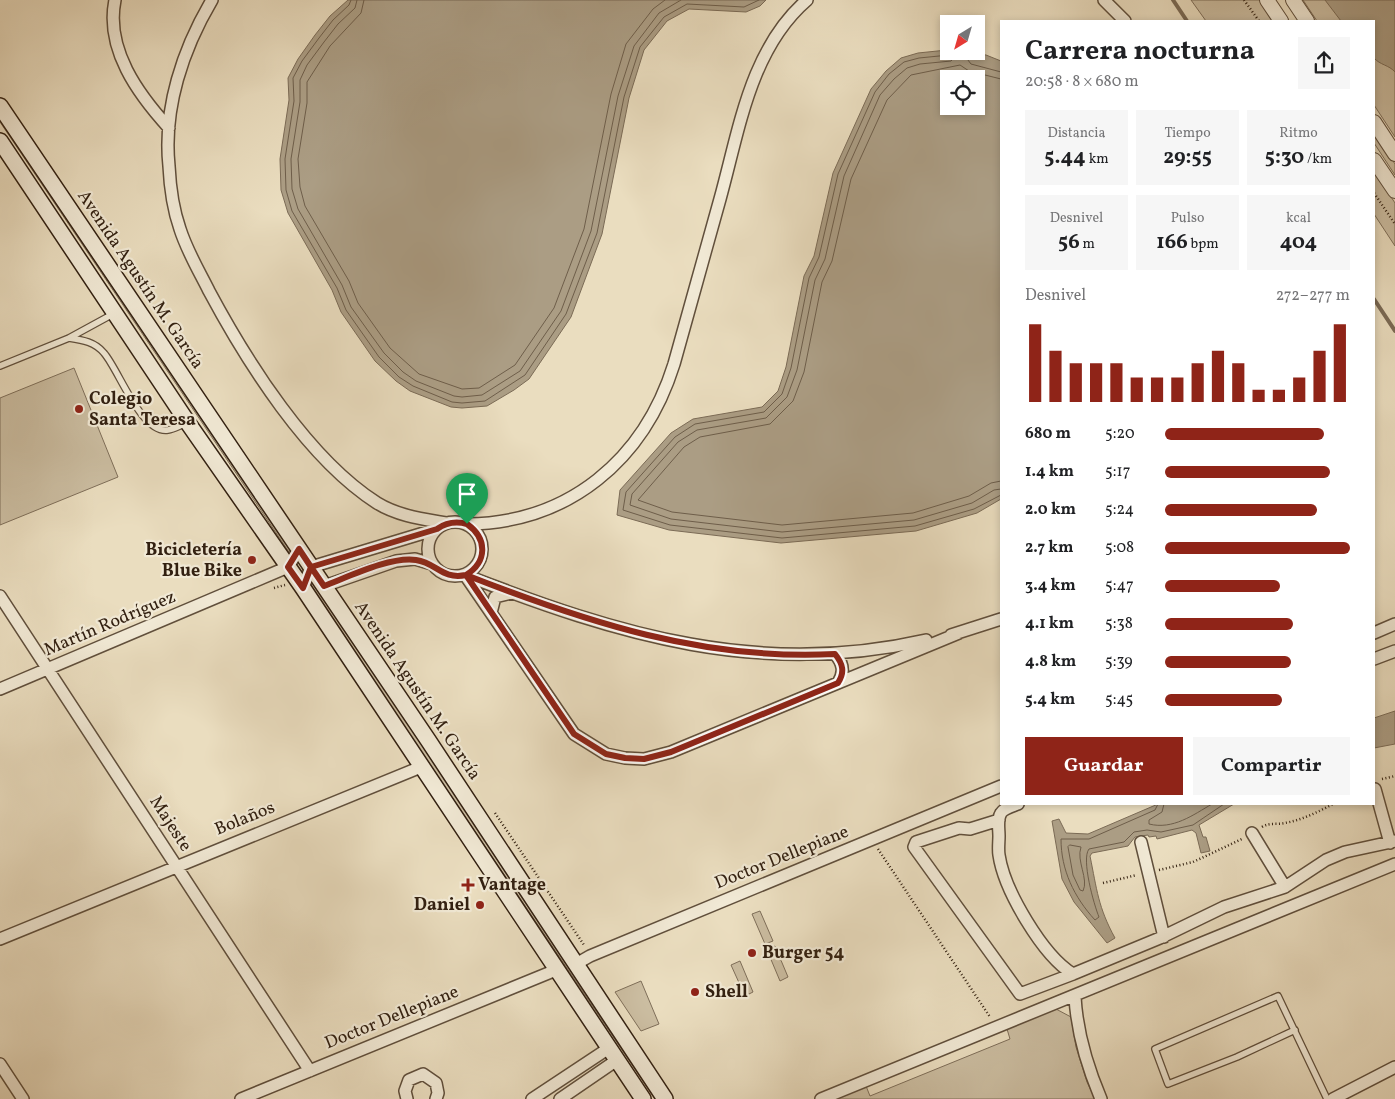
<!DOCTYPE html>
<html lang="es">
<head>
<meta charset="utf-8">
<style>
  :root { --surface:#fff; --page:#f6f6f6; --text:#202124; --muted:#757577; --accent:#8f2418 }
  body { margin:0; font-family:Vollkorn,serif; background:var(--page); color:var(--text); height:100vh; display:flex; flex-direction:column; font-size:19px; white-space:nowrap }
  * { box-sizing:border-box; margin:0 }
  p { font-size:16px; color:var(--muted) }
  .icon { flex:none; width:28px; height:28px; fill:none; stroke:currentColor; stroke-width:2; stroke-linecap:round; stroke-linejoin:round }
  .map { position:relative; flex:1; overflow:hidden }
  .panel { position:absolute; left:1000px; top:20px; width:375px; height:785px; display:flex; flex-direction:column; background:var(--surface); border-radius:0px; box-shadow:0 2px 8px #0003 }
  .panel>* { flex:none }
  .needle { width:32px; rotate:217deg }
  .tools { position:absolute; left:940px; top:15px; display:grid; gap:10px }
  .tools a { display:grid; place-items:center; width:45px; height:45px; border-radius:0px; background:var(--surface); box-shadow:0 2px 8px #0003; font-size:25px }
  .pin { position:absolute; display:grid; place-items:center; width:42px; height:42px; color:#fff; margin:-51px -21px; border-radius:50% 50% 50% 0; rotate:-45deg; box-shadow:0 0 5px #0007 }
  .pin .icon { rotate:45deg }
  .round { display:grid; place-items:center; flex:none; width:52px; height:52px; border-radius:0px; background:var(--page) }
  .headline { display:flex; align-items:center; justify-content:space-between; height:85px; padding:0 25px }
  h1 { font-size:28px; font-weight:700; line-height:38px }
  .figures { display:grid; grid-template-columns:repeat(3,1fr); gap:8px; height:85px; padding:5px 25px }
  .figures div { display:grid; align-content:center; border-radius:0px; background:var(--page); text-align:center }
  .figures b { font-size:21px; font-weight:700 }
  .figures small { font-size:14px; font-weight:400 }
  .figures p { font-size:14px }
  .chart { height:140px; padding:10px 25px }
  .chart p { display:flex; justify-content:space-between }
  .chart svg { width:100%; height:90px; margin-top:5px; stroke:var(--accent); stroke-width:6 }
  .action { display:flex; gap:10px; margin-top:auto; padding:10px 25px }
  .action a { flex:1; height:58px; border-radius:0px; background:var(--accent); color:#fff; font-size:20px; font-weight:700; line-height:58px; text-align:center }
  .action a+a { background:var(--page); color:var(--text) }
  ul { padding:0 25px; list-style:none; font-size:16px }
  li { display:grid; grid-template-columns:80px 60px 1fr; align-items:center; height:38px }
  li i { height:12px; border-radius:6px; background:var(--accent) }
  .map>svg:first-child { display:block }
</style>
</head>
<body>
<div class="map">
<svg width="1395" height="1099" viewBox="0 0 1395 1099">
  <rect width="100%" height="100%" fill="#eaddbf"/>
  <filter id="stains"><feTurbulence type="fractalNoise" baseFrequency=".004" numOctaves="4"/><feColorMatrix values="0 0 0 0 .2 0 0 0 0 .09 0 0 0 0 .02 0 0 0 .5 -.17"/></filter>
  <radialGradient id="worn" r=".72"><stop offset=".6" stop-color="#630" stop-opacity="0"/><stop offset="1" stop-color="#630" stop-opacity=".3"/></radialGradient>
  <path fill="#cbbda1" stroke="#7e6e59" d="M1191 0H1261L1275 21H1206Z
    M1303 0H1395V137L1374 105V21H1317Z
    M0 112 294 548 291 555 0 122Z
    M1374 132 1395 164V175L1374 143Z
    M1374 171 1395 203V246L1374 214Z
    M74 368 118 477 0 525V398Z
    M313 579 661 1099H655L310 586Z
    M760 911 773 941 765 944 752 914Z
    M775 946 788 977 780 981 767 950Z
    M740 961 753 992 745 996 731 965Z
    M641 981 659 1024 641 1031 615 992Z
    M1056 1009 1071 1017 1076 1047 1087 1082 1095 1099H834L866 1086 870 1096 1010 1039 1007 1029Z"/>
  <path fill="#ab9d84" stroke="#7b6b56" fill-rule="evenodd" d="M348 0H766L760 6 746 12 689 9 667 21 644 50 629 98 602 234 571 317 529 379 514 390 487 406 462 408 451 407 410 391 396 381 375 361 341 312 332 290 288 213 281 190 280 159 289 100 288 78 298 59 315 35 330 16Z
    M1325 0H1395V72C1389 65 1380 65 1374 58V21H1341Z
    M947 50 986 55 1001 61V499L977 513 916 531 781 543 669 530 617 515 620 490 671 433 693 419 762 407 778 391 786 367 804 276 814 256 833 173 871 89 886 71 901 58 918 53ZM949 79H976V106H949Z
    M1395 711V744L1374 748V718Z
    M1158 804H1234L1199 825 1203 837H1206L1210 851 1201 853 1196 833 1192 830 1157 839 1156 836 1149 837 1148 835 1135 837 1128 846 1092 853 1090 856C1097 890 1098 907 1115 938L1107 943 1074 902 1062 879 1052 821 1059 819 1066 833 1088 834Z"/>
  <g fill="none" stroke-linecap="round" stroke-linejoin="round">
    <path stroke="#6e5e4a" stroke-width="1" d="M351 0 349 5 333 20 319 38 302 61 293 78 294 101 285 159 286 190 292 211 337 288 346 310 379 357 399 377 413 386 452 402 462 403 485 401 525 375 566 314 597 233 624 97 640 47 664 17 687 4 744 7 759 0
      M357 0 355 8 338 24 324 42 307 65 300 80V102L291 159 292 189 298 209 342 285 351 307 384 353 403 372 416 381 454 396 462 397 482 395 520 371 561 311 591 231 618 96 634 46 659 13 681 0
      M364 0 361 13 330 46 307 82V103L298 159 300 187 305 206 349 281 358 303 390 348 419 374 462 389 479 388 515 365 554 308 584 229 611 94 626 44 653 9 665 0
      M953 51 949 55 919 58 904 62 889 74 875 92 838 174 819 257 809 278 791 368 782 394 764 412 695 424 675 437 626 492 623 510 670 525 782 538 915 526 974 509 1001 495
      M1001 72 971 64 961 51 951 61 920 64 907 68 894 79 880 95 844 176 825 259 815 280 797 370 787 397 766 418 697 430 678 442 632 494 630 505 671 519 782 532 914 520 972 503 994 490 1001 489
      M1001 79 969 71 960 65 911 75 887 100 851 179 832 261 822 282 804 372 793 401 770 424 700 437 684 447 638 500 672 512 782 525 913 513 969 496 991 483 1001 481
      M1158 804 1155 810 1089 839H1061C1061 870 1074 897 1095 920L1099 917C1094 905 1081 859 1089 849L1124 842 1134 832 1147 830 1161 832 1193 825 1224 804
      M1164 804 1162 812 1149 820V824C1173 830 1193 815 1212 804
      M1070 845 1081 847C1076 861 1089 879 1083 891L1080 890 1073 875 1068 847Z"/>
    <path stroke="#7b6b56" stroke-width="4" d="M1173 0 1187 21
      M1374 299 1395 331"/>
    <g stroke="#604f3c" stroke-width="8">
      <path id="service" d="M69 338C83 340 95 342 104 353 119 370 141 434 168 430 174 429 181 425 187 423
        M0 366 69 338 113 314
        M1295 1030 1237 1057 1168 1084 1155 1049 1278 996 1327 1099"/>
    </g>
    <g stroke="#604f3c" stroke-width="14">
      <path id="minor" d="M115 0C105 49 138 94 169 128
        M212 0C183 49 163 108 169 166 170 187 173 209 180 229 187 251 199 271 209 291 247 362 308 459 377 503 398 516 423 519 446 523
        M1104 0 1125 21
        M428 549a27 27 0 1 1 54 0a27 27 0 1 1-54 0Z
        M467 524C569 523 644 460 674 364 689 309 705 254 720 199 739 131 750 49 807 0
        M465 575 574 734 606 754 625 758 644 759 671 752 959 633
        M465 575C619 635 760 678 926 640
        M324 586 396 561 415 559 432 564
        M303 588 311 567 437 529
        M0 596 310 1071
        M491 613 495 597 511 593
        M1374 633 1395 624
        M951 635 1001 619
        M835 654C843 663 845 672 838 683
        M1374 659 1395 651
        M0 689 288 567 299 549
        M1375 789 1390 843
        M1018 804C1013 806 1004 808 1001 813 997 819 999 829 999 836 999 842 998 849 999 855 1004 890 1043 956 1073 974L1160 938 1224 907 1285 887 1326 860 1345 852 1395 841
        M999 820 970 829 959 828 916 842 914 847 1020 994 1073 974
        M1252 833 1285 887
        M1141 842 1164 937
        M0 939 421 767
        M576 964 590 956 1001 786
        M1075 997C1077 1033 1087 1066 1101 1099
        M0 1064 23 1099
        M241 1099 556 970
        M407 1099 405 1091 409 1080 423 1074 436 1083 438 1093 436 1099
        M532 1099 609 1048
        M560 1099 617 1060
        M821 1099 1395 864
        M1333 1099 1395 1067"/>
    </g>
    <g stroke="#604f3c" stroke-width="16">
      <path id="tertiary" d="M1267 0 1281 21
        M1293 0 1307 21
        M1374 122 1395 154
        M1374 160 1395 191"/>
    </g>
    <g stroke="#322011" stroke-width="18">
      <path id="secondary" d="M0 106 428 740 665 1099
        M0 141 188 423 303 588 643 1099"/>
    </g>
    <path stroke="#322011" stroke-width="2.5" stroke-dasharray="1 2.5" stroke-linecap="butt" d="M1244 0 1259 21
      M1374 193 1395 224
      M274 588 285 585
      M1382 779 1395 776
      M495 813 584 945
      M1262 827C1270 822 1277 825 1285 823 1302 820 1318 812 1333 804
      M878 849 990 1017
      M1159 870 1193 862 1242 839
      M1103 883 1137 875"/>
    <use href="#service" stroke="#f1e9d5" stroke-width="5.5"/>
    <use href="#minor" stroke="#f1e9d5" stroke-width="11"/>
    <use href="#tertiary" stroke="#f1e9d5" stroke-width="14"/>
    <use href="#secondary" stroke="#f1e9d5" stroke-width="15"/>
  </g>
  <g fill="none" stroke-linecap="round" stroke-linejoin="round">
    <g stroke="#fff" stroke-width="10">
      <path id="route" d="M467 524C456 521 447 522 437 529L311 567 299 549 288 567 303 588 311 567 324 586C348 577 391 556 416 560 437 563 442 580 466 575 586 622 704 661 835 654 843 664 845 672 838 683L671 752 644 759 625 758 606 754 574 734 466 575C487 562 488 539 467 524"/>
    </g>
    <use href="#route" stroke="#8f2418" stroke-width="6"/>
  </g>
  <g fill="#8f2418" stroke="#f1e9d5" stroke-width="2">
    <circle cx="79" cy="409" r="5"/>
    <circle cx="252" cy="560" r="5"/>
    <path d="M465.5 877.5h5v5h5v5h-5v5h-5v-5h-5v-5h5z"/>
    <circle cx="480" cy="905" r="5"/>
    <circle cx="752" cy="953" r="5"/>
    <circle cx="695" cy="992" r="5"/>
  </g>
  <g text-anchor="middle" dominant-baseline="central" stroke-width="4.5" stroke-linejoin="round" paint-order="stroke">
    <g font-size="18" fill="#322011" stroke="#f1e9d5">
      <text transform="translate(140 280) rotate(56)">Avenida Agustín M. García</text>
      <text transform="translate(110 624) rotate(-23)">Martín Rodríguez</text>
      <text transform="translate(417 691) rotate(56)">Avenida Agustín M. García</text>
      <text transform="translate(245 819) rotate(-22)">Bolaños</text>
      <text transform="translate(170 824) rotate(57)">Majeste</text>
      <text transform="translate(782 858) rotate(-22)">Doctor Dellepiane</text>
      <text transform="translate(392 1018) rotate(-22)">Doctor Dellepiane</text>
    </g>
    <g font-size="18" font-weight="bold" fill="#322011" stroke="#f1e9d5" text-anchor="start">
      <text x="89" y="399">Colegio<tspan x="89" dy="21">Santa Teresa</tspan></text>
      <text x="242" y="550" text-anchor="end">Bicicletería<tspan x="242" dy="21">Blue Bike</tspan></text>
      <text x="478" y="885">Vantage</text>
      <text x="470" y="905" text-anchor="end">Daniel</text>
      <text x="762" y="953">Burger 54</text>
      <text x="705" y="992">Shell</text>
    </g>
  </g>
  <rect width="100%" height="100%" filter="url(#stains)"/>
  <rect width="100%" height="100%" fill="url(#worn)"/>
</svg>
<div class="tools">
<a><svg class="needle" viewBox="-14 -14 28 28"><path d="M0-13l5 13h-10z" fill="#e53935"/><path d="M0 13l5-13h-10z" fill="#757577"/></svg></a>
<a><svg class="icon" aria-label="locate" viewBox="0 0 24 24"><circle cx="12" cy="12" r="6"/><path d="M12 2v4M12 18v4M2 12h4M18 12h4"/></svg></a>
</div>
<div class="pin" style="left:467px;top:524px;background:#1e9e55"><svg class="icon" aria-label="arrive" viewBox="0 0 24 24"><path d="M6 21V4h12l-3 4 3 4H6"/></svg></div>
<section class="panel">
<div class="headline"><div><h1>Carrera nocturna</h1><p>20:58 · 8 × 680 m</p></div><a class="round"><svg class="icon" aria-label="share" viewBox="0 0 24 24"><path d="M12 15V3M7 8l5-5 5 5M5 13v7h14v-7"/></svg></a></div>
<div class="figures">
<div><p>Distancia</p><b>5.44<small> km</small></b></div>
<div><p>Tiempo</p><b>29:55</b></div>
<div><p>Ritmo</p><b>5:30<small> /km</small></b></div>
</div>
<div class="figures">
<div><p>Desnivel</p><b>56<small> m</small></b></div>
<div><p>Pulso</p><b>166<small> bpm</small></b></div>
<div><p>kcal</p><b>404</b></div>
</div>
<div class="chart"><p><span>Desnivel</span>272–277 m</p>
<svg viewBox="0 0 160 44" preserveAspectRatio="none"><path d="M5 44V6M15 44V19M25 44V25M35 44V25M45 44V25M55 44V32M65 44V32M75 44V32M85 44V25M95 44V19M105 44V25M115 44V38M125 44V38M135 44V32M145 44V19M155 44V6"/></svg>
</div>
<ul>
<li><b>680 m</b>5:20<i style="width:86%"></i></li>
<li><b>1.4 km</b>5:17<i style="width:89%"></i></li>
<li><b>2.0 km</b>5:24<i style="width:82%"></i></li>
<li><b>2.7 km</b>5:08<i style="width:100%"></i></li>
<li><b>3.4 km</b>5:47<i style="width:62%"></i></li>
<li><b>4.1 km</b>5:38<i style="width:69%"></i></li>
<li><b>4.8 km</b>5:39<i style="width:68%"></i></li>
<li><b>5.4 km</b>5:45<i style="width:63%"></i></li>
</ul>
<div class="action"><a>Guardar</a><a>Compartir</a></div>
</section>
</div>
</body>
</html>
